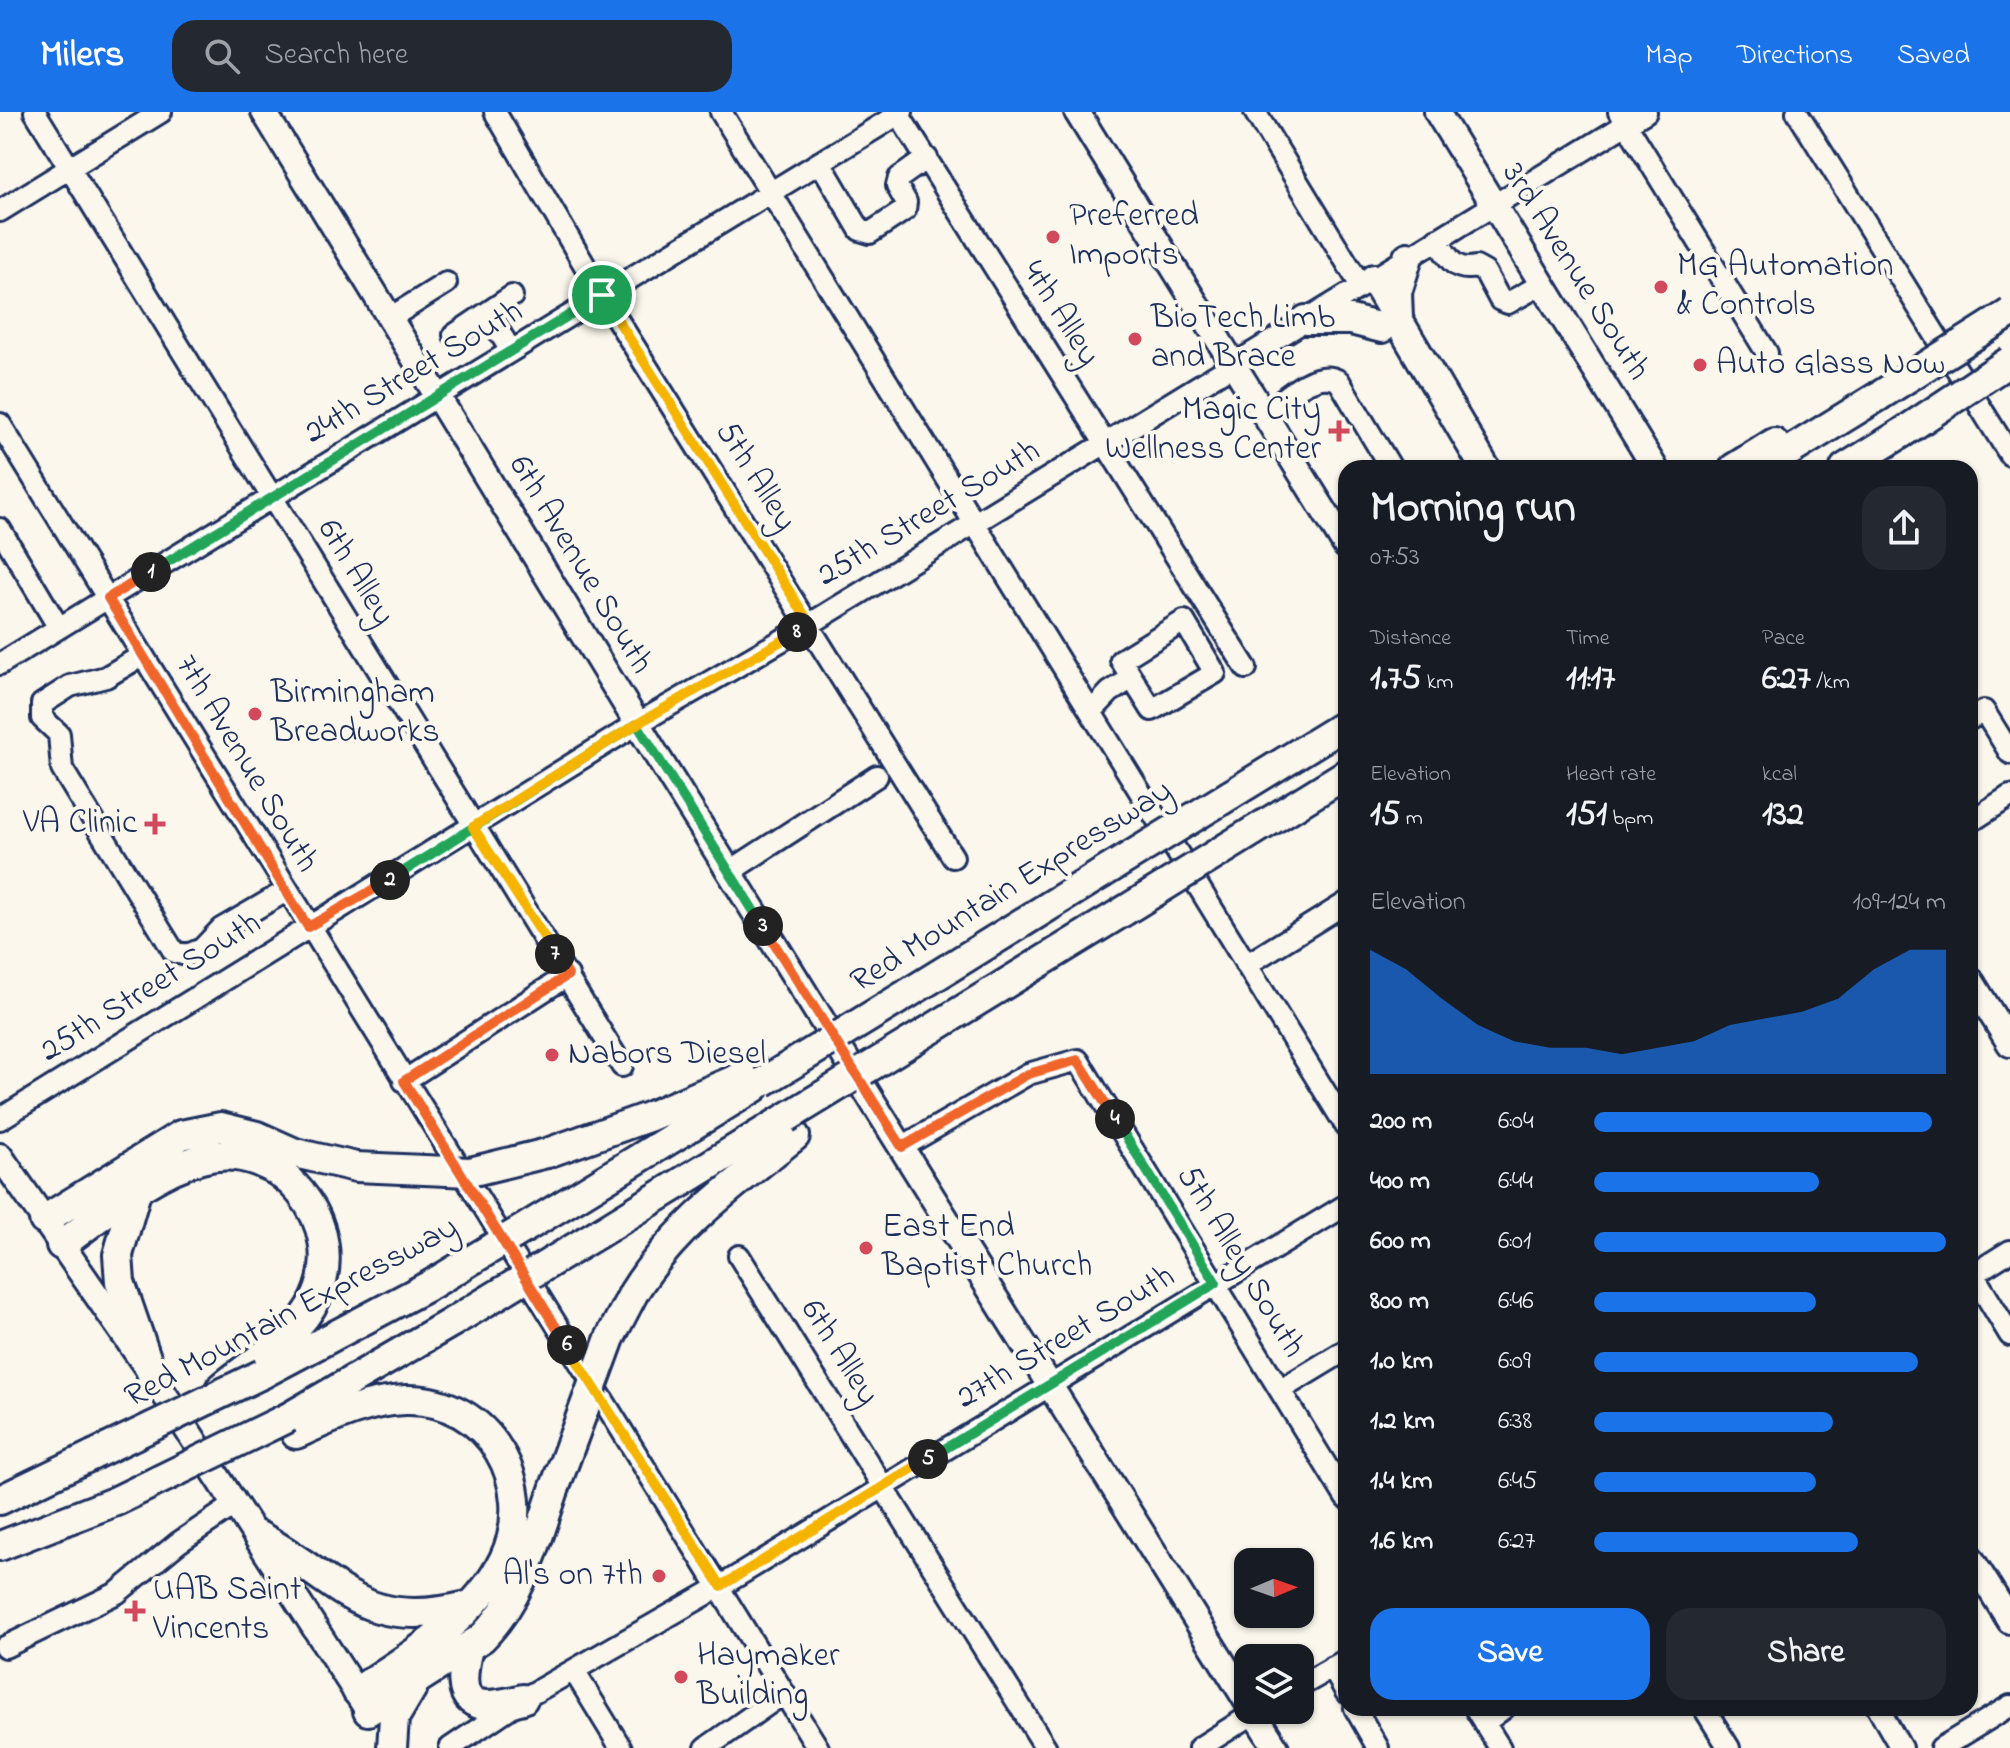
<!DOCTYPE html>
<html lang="en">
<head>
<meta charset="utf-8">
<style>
  :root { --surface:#171b24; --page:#242831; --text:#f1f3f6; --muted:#9ea1a6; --accent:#1a73e8 }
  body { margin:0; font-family:"Indie Flower",sans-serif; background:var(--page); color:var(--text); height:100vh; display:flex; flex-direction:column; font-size:30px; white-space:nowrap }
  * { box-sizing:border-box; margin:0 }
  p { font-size:26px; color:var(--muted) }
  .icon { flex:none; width:44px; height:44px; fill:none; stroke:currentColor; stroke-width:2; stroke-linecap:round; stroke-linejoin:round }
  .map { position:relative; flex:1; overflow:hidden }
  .drawer { position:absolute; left:1338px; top:348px; width:640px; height:1256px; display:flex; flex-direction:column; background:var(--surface); border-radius:24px; box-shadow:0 2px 6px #0004 }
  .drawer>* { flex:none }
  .needle { width:52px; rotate:88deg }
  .tools { position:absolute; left:1234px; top:1436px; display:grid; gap:16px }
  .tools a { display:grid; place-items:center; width:80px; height:80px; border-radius:16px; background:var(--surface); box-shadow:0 2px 6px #0004; font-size:40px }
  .pin { position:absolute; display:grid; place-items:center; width:68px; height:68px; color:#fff; margin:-34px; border:4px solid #fff; border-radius:50%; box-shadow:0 2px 8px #0007 }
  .km { position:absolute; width:40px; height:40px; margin:-20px; border-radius:50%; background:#222; color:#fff; font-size:22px; line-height:40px; text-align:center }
  .round { display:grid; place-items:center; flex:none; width:84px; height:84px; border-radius:24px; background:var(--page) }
  .summary { display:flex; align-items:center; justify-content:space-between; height:136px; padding:0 32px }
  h1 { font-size:44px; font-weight:700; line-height:60px }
  .stats { display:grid; grid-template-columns:repeat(3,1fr); gap:12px; height:136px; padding:8px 32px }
  .stats div { display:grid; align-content:center }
  .stats b { font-size:34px; font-weight:700 }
  .stats small { font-size:22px; font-weight:400 }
  .stats p { font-size:22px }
  .chart { height:224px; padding:16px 32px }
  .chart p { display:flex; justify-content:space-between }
  .chart svg { width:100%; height:144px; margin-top:8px; fill:var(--accent); opacity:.7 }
  .button { display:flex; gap:16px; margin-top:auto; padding:16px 32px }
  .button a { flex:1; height:92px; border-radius:24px; background:var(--accent); color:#fff; font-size:32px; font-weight:700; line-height:92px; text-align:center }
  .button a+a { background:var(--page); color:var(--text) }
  ul { padding:0 32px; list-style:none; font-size:26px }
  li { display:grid; grid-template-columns:128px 96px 1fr; align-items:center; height:60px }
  li i { height:20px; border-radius:10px; background:var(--accent) }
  header { display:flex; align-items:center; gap:48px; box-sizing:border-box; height:112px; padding:0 40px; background:var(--accent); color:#fff }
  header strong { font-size:38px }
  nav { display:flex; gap:44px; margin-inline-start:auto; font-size:28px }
  .search { width:560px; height:72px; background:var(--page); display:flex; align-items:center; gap:20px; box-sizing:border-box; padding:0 28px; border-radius:24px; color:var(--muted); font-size:30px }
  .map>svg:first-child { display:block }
</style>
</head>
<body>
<header>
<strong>Milers</strong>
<div class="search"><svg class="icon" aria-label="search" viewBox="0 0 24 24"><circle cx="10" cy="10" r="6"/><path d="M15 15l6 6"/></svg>Search here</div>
<nav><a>Map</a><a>Directions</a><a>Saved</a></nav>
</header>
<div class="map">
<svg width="2010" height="1636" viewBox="0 0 2010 1636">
  <rect width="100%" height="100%" fill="#fbf7ec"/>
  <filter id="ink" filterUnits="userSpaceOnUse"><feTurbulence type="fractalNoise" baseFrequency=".0125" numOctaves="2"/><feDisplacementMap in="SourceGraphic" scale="16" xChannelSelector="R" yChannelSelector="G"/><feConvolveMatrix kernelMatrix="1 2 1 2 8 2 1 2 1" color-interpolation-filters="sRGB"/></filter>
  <g filter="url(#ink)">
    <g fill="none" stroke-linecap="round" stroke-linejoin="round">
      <g stroke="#1b2f5e" stroke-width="26">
        <path id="minor" d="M35 0 622 954
          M495 0 602 183 953 745
          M721 0 1346 1014
          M897 0 1246 556
          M1255 0 1361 174
          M1619 0 1767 241
          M1797 0 2010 343
          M820 50 860 118 870 121 905 98 906 90 897 74 899 66 927 46
          M0 99 161 0
          M1437 127C1448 145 1453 160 1476 155L1485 160 1500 188 1508 191 1542 172
          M488 201 511 239
          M390 206 446 171
          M454 223 512 184
          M1265 302C1283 288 1315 255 1339 269L1391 356
          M0 312 818 1636
          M0 417 59 516
          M143 543 106 565 70 574 42 592V606L59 622 62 657 174 840 187 843 202 837 221 817 286 779
          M0 552 902 0
          M1091 600 1110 580 1132 566 1121 548 1184 509 1215 561 1152 598 1132 566
          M1970 607 1984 599 2010 641
          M1970 710 2010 684
          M729 760 877 664
          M1246 853 1346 791
          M404 969 568 863
          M0 1007 637 612 810 512 1646 0
          M902 1035 1028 962 1078 948 1346 1386
          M739 1144 1046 1636
          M1970 1157 2010 1223
          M1970 1164 2010 1139
          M1280 1278 1346 1238
          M5 1535 117 1481 178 1431 236 1392
          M1332 1555 1346 1580
          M574 1559 621 1636
          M1300 1574 1346 1548
          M1355 1596 1378 1636
          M1475 1596 1500 1636
          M1704 1596 1729 1636
          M1878 1596 1901 1636
          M1484 1611 1504 1596
          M450 1636 523 1587 721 1474 1346 1093
          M706 1636 784 1581
          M1199 1636 1259 1598
          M1941 1636 2010 1594"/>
      </g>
      <g stroke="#1b2f5e" stroke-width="30">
        <path id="major" d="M264 0 654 639 1248 1591
          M1077 0 1346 434
          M1437 0 1655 356
          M1970 867 2010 932
          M0 1044 152 1263 365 1594
          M1970 1445 2010 1509
          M1252 1598 1276 1636"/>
      </g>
      <g stroke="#1b2f5e" stroke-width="34">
        <path id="highway" d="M1374 167 1485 356
          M1398 207 1397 180 1408 145
          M1306 208H1351L1382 216
          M1734 356 1774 331
          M1762 356 1879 284
          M1845 356 1902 321
          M1230 683 1346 612
          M1252 720 1346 662
          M907 882 1101 762
          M930 918 1124 799
          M547 1041 648 1005 756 959
          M136 1080 118 1143 120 1170 152 1263
          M576 1085 755 975
          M44 1108 181 1023 221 1015 257 1024 295 1041 356 1055
          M599 1121 786 1006
          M61 1133C104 1103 149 1061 201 1047 279 1025 350 1112 316 1186 298 1226 252 1249 220 1277
          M634 1180C674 1115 736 1071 795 1024
          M262 1262 432 1172
          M289 1305 454 1209
          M296 1322C332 1306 367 1289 406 1288 489 1286 539 1374 504 1447 475 1506 410 1545 357 1579
          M0 1388 93 1343
          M259 1424C343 1470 360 1520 467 1494
          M0 1434 116 1389
          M468 1536C454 1592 471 1601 523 1587
          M368 1599 482 1526C523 1485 536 1429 555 1375
          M392 1636 394 1606 413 1574"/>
      </g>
      <use href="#minor" stroke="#fbf7ec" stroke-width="20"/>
      <use href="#major" stroke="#fbf7ec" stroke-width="24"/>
      <use href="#highway" stroke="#fbf7ec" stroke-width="28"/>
      <g stroke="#1b2f5e" stroke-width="34" stroke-linecap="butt">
        <path id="highway-bridge" d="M1879 284 2010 201
          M1902 321 2010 249
          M1101 762 1230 683
          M1124 799 1252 720
          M763 970 907 882
          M786 1006 930 918
          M356 1055 470 1060 547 1041
          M432 1172 576 1085
          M454 1209 599 1121
          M93 1343 262 1262
          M555 1375 610 1226 634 1180
          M116 1389 289 1305"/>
      </g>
      <use href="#highway-bridge" stroke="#fbf7ec" stroke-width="28"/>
    </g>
  </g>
  <g fill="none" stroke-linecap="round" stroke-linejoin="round" filter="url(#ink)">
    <g stroke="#fff" stroke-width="16">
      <path id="split-1" d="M151 460 602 183"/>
    </g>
    <g stroke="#fff" stroke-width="16">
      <path id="split-2" d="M151 460 108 486 308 815 390 768"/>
    </g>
    <g stroke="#fff" stroke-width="16">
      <path id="split-3" d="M390 768 637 612 763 814"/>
    </g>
    <g stroke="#fff" stroke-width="16">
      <path id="split-4" d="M763 814 902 1035 1028 962 1078 948 1115 1007"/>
    </g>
    <g stroke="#fff" stroke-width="16">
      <path id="split-5" d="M928 1347 1216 1171 1115 1007"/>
    </g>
    <g stroke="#fff" stroke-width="16">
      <path id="split-6" d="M567 1233 721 1474 928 1347"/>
    </g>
    <g stroke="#fff" stroke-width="16">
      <path id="split-7" d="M555 842 568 863 404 969 567 1233"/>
    </g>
    <g stroke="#fff" stroke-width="16">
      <path id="split-8" d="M555 842 473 715 637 612 797 520"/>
    </g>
    <g stroke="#fff" stroke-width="16">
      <path id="split-9" d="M602 183 810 512 797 520"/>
    </g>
    <use href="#split-1" stroke="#22a559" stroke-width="10"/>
    <use href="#split-2" stroke="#f0652b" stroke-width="10"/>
    <use href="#split-3" stroke="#22a559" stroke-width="10"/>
    <use href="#split-4" stroke="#f0652b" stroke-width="10"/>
    <use href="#split-5" stroke="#22a559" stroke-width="10"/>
    <use href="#split-6" stroke="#f5b400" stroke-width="10"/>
    <use href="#split-7" stroke="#f0652b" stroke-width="10"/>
    <use href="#split-8" stroke="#f5b400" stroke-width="10"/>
    <use href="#split-9" stroke="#f5b400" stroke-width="10"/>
  </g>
  <g fill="#d1495b" stroke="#fbf7ec" stroke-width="3">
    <circle cx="1053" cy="125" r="8"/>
    <circle cx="1661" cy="175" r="8"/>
    <circle cx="1135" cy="227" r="8"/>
    <circle cx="1700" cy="253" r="8"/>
    <path d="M1335 307h8v8h8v8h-8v8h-8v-8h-8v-8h8z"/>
    <circle cx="255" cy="602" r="8"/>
    <path d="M151 700h8v8h8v8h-8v8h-8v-8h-8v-8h8z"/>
    <circle cx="552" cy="943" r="8"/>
    <circle cx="866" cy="1136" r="8"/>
    <circle cx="659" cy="1464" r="8"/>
    <path d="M131 1487h8v8h8v8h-8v8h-8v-8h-8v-8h8z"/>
    <circle cx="681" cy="1565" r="8"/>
  </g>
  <g text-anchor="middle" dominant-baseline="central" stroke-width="8" stroke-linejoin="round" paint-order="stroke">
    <g font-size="34" fill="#1b2f5e" stroke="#fbf7ec" text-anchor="start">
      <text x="1069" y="105">Preferred<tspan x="1069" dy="39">Imports</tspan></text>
      <text x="1677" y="155">MG Automation<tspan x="1677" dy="39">&amp; Controls</tspan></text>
      <text x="1151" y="207">BioTech Limb<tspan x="1151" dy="39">and Brace</tspan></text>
      <text x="1716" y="253">Auto Glass Now</text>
      <text x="1321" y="299" text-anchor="end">Magic City<tspan x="1321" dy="39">Wellness Center</tspan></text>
      <text x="271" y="582">Birmingham<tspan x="271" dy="39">Breadworks</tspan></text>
      <text x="137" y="712" text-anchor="end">VA Clinic</text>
      <text x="568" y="943">Nabors Diesel</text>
      <text x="882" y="1116">East End<tspan x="882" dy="39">Baptist Church</tspan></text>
      <text x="643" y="1464" text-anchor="end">Al's on 7th</text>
      <text x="153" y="1479">UAB Saint<tspan x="153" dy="39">Vincents</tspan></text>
      <text x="697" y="1545">Haymaker<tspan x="697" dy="39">Building</tspan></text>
    </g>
    <g font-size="34" fill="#1b2f5e" stroke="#fbf7ec">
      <text transform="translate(1575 160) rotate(58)">3rd Avenue South</text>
      <text transform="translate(1060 202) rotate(58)">4th Alley</text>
      <text transform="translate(414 261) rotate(-31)">24th Street South</text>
      <text transform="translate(755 365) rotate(58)">5th Alley</text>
      <text transform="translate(929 402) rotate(-31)">25th Street South</text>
      <text transform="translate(580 453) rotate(59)">6th Avenue South</text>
      <text transform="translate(355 461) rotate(59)">6th Alley</text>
      <text transform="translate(246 652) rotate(59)">7th Avenue South</text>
      <text transform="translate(1012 775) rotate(-32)">Red Mountain Expressway</text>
      <text transform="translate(151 876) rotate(-32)">25th Street South</text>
      <text transform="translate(1240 1150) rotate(59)">5th Alley South</text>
      <text transform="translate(292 1201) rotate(-28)">Red Mountain Expressway</text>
      <text transform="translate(1066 1226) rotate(-31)">27th Street South</text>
      <text transform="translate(839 1241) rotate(58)">6th Alley</text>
    </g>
  </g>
</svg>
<div class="tools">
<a><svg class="needle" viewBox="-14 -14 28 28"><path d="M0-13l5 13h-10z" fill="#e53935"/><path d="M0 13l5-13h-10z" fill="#9ea1a6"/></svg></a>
<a><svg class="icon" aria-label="layers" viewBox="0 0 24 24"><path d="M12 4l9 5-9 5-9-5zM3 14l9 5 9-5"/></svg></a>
</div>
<div class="pin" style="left:602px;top:183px;background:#1e9e55"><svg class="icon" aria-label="arrive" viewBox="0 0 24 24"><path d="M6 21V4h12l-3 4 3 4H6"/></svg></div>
<b class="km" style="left:151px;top:460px">1</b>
<b class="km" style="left:390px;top:768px">2</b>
<b class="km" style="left:763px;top:814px">3</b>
<b class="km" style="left:1115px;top:1007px">4</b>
<b class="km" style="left:928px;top:1347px">5</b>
<b class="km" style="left:567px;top:1233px">6</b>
<b class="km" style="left:555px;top:842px">7</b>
<b class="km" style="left:797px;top:520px">8</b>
<section class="drawer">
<div class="summary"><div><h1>Morning run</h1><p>07:53</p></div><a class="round"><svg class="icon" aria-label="share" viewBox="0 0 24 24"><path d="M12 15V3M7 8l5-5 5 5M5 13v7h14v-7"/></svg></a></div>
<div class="stats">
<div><p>Distance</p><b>1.75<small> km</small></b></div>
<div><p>Time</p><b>11:17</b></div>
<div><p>Pace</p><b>6:27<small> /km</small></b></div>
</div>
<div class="stats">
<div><p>Elevation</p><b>15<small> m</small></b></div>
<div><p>Heart rate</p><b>151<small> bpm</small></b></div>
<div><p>kcal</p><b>132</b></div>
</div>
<div class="chart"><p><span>Elevation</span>109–124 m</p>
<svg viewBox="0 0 160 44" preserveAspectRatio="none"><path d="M0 44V6L10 12L20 21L30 29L40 34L50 36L60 36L70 38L80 36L90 34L100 29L110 27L120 25L130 21L140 12L150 6L160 6V44z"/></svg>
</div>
<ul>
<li><b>200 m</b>6:04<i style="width:96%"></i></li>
<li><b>400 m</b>6:44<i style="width:64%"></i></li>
<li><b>600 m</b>6:01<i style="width:100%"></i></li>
<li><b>800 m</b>6:46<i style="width:63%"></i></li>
<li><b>1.0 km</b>6:09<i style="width:92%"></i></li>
<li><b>1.2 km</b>6:38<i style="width:68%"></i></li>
<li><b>1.4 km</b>6:45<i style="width:63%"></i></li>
<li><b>1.6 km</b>6:27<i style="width:75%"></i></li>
</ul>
<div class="button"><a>Save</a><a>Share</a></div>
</section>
</div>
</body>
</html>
